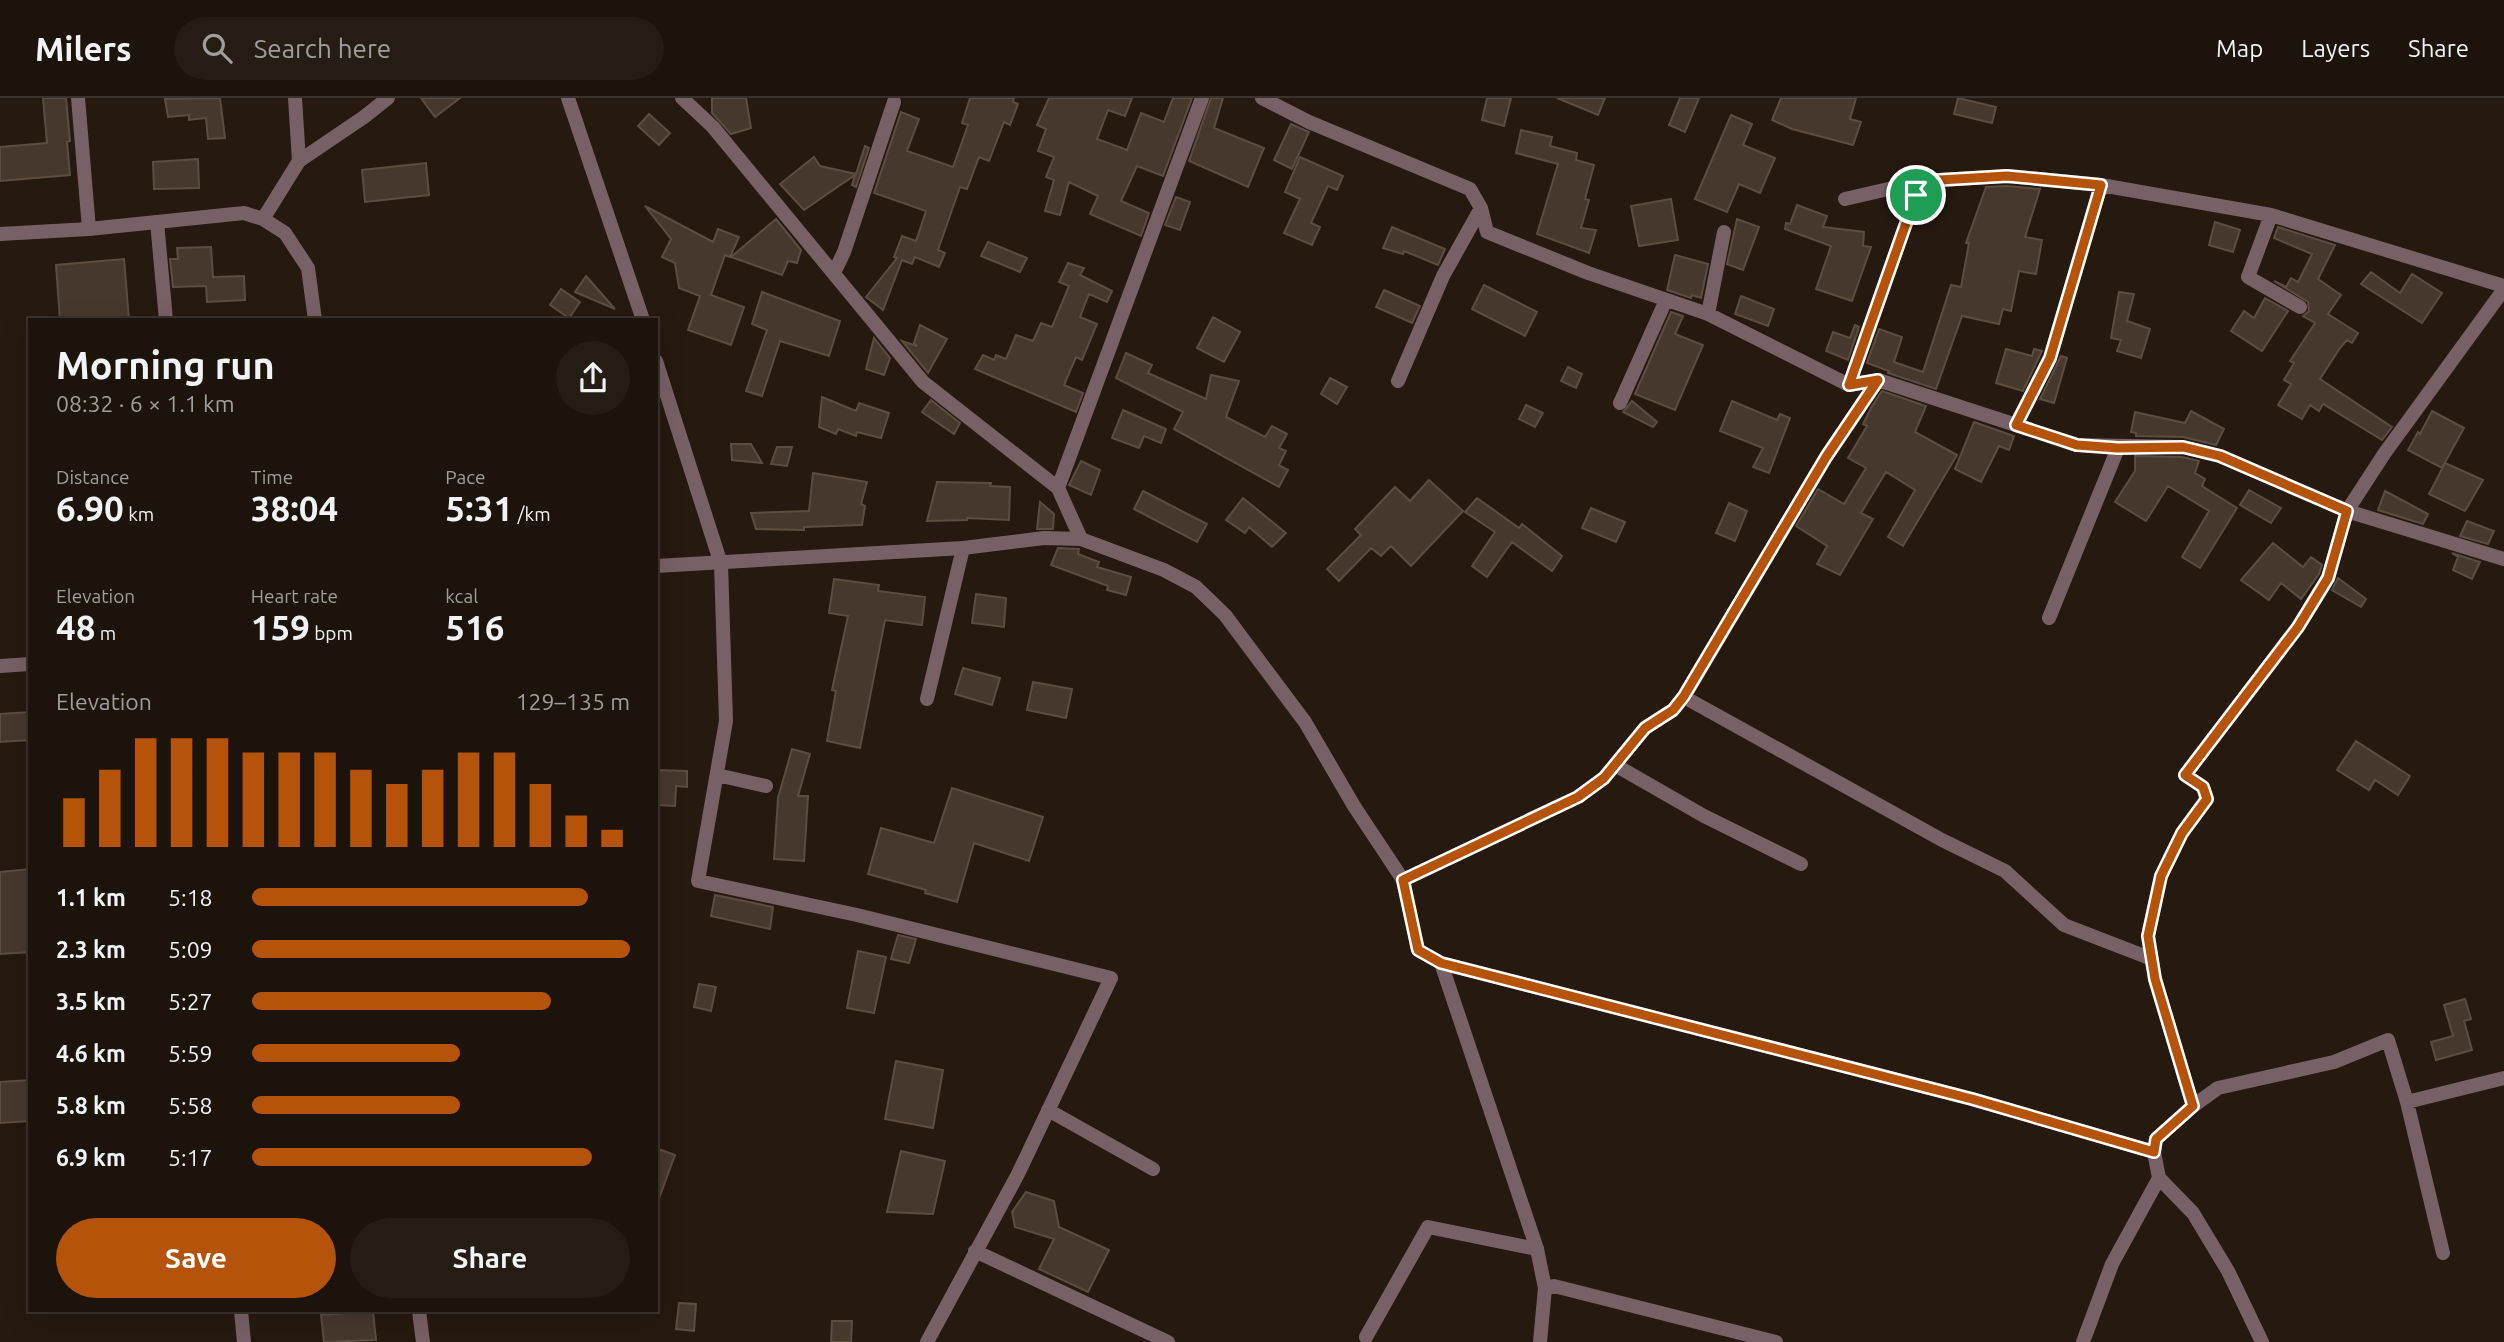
<!DOCTYPE html>
<html lang="en">
<head>
<meta charset="utf-8">
<style>
  :root { --surface:#1c130b; --page:#251c14; --text:#f1f3f6; --muted:#a09e9d; --line:#3a322c; --accent:#b45309 }
  body { margin:0; font-family:Ubuntu,sans-serif; background:var(--page); color:var(--text); height:100vh; display:flex; flex-direction:column; font-size:26px; white-space:nowrap }
  * { box-sizing:border-box; margin:0 }
  p { font-size:23px; color:var(--muted) }
  .icon { flex:none; width:38px; height:38px; fill:none; stroke:currentColor; stroke-width:2; stroke-linecap:round; stroke-linejoin:round }
  .map { position:relative; flex:1; overflow:hidden }
  .side { position:absolute; left:28px; top:220px; width:630px; height:994px; display:flex; flex-direction:column; background:var(--surface); border-radius:0px; box-shadow:0 7px 28px #0002,0 0 0 2px var(--line) }
  .side>* { flex:none }
  .pin { position:absolute; display:grid; place-items:center; width:60px; height:60px; color:#fff; margin:-30px; border:4px solid #fff; border-radius:50%; box-shadow:0 2px 7px #0007 }
  .round { display:grid; place-items:center; flex:none; width:74px; height:74px; border-radius:37px; background:var(--page) }
  .headline { display:flex; align-items:center; justify-content:space-between; height:119px; padding:0 28px }
  h1 { font-size:38px; font-weight:700; line-height:52px }
  .metrics { display:grid; grid-template-columns:repeat(3,1fr); gap:10px; height:119px; padding:7px 28px }
  .metrics div { display:grid; align-content:center }
  .metrics b { font-size:35px; font-weight:700 }
  .metrics small { font-size:19px; font-weight:400 }
  .metrics p { font-size:19px }
  .chart { height:196px; padding:14px 28px }
  .chart p { display:flex; justify-content:space-between }
  .chart svg { width:100%; height:126px; margin-top:7px; stroke:var(--accent); stroke-width:6 }
  .primary-button { display:flex; gap:14px; margin-top:auto; padding:14px 28px }
  .primary-button a { flex:1; height:80px; border-radius:42px; background:var(--accent); color:#fff; font-size:28px; font-weight:700; line-height:80px; text-align:center }
  .primary-button a+a { background:var(--page); color:var(--text) }
  ul { padding:0 28px; list-style:none; font-size:23px }
  li { display:grid; grid-template-columns:112px 84px 1fr; align-items:center; height:52px }
  li i { height:18px; border-radius:9px; background:var(--accent) }
  header { display:flex; align-items:center; gap:42px; box-sizing:border-box; height:98px; padding:0 35px; background:var(--surface); border-bottom:2px solid var(--line) }
  header strong { font-size:33px }
  nav { display:flex; gap:38px; margin-inline-start:auto; font-size:24px }
  .search { width:490px; height:63px; background:var(--page); display:flex; align-items:center; gap:18px; box-sizing:border-box; padding:0 24px; border-radius:38px; color:var(--muted); font-size:26px }
  .map>svg:first-child { display:block }
</style>
</head>
<body>
<header>
<strong>Milers</strong>
<div class="search"><svg class="icon" aria-label="search" viewBox="0 0 24 24"><circle cx="10" cy="10" r="6"/><path d="M15 15l6 6"/></svg>Search here</div>
<nav><a>Map</a><a>Layers</a><a>Share</a></nav>
</header>
<div class="map">
<svg width="2504" height="1244" viewBox="0 0 2504 1244">
  <rect width="100%" height="100%" fill="#26190f"/>
  <path fill="#47382e" stroke="#5c4d41" stroke-width="2" d="M43 0H66L70 43 67 44 70 77 0 83V49L47 45Z
    M220 0 225 40 208 41 206 20 189 22V17L168 19 165 1Z
    M421 0H460L435 19Z
    M712 0H746L751 30 731 36 712 15Z
    M970 0H1014L1013 4 1018 6 1010 27 1004 24 989 63 979 59 967 91 960 89 938 152 945 155 939 169 915 159 912 166 902 162 883 212 866 199 897 160 894 159 902 138 916 143 926 113 874 95 901 14 919 21 907 53 953 69 968 27 962 25Z
    M1049 0H1132L1125 18 1108 12 1097 41 1127 52 1141 15 1164 24 1173 0H1192L1163 78 1137 68 1121 103 1149 115 1141 138 1090 116 1098 98 1069 84 1060 117 1045 113 1054 82 1046 79 1054 59 1038 53 1046 31 1037 27Z
    M1211 0H1223L1214 30 1264 50 1248 89 1189 63Z
    M1487 0H1511L1504 28 1482 22Z
    M1557 0H1605L1598 17Z
    M1680 0H1699L1685 34 1669 27Z
    M1781 0H1856L1850 21 1861 24 1853 47 1792 31 1772 22Z
    M1958 0 1996 9 1992 25 1954 16Z
    M649 16 670 35 659 47 638 28Z
    M1731 17 1752 26 1743 47 1775 60 1760 95 1739 86 1727 114 1695 101Z
    M1291 26 1309 34 1292 71 1274 62Z
    M1521 32 1552 39 1550 48 1577 55 1576 62 1594 67 1585 101 1589 102 1581 130 1596 132 1589 155 1537 136 1558 66 1516 55Z
    M865 48 869 50 856 89 852 87 855 77 804 112 780 86 814 59 820 68 856 76Z
    M1300 59 1343 78 1337 92 1328 88 1311 125 1320 129 1312 147 1284 135 1300 101 1285 94Z
    M198 61 199 90 154 91 153 64Z
    M426 65 429 97 365 104 362 72Z
    M2007 88 2040 91 2025 139 2042 142 2036 176 2019 173 2011 213 2003 211 1999 226 1962 218 1936 291 1888 275 1889 273 1867 265 1879 231 1902 239 1894 264 1923 274 1951 187 1961 189 1969 145H1966L1986 89Z
    M1176 99 1190 104 1180 132 1165 127Z
    M1671 101 1678 142 1639 148 1631 108Z
    M1797 107 1827 118 1823 129 1864 134 1863 148 1871 149 1852 203 1816 191 1831 148 1785 131 1786 125 1790 126Z
    M645 108 713 144 718 131 739 139 730 159 725 157 711 197 744 209 731 247 688 232 700 198 679 190 675 165 662 159 671 141Z
    M776 121 801 152 797 165 788 163 782 177 731 159Z
    M1737 121 1759 129 1743 172 1727 166Z
    M2215 124 2240 132 2233 154 2209 147Z
    M1392 129 1445 151 1438 167 1404 153 1403 156 1383 150Z
    M2278 129 2335 147 2318 181 2341 197 2328 216 2358 235 2352 245 2347 242 2340 250 2320 281 2392 329 2382 342 2323 306 2319 313 2310 307 2302 321 2278 307 2291 286 2284 282 2294 265 2290 263 2315 225 2303 218 2309 213 2308 204 2274 183 2286 189 2291 180 2298 184 2312 156 2274 140Z
    M988 144 1027 160 1020 174 981 158Z
    M211 149 213 179 244 178 245 202 207 204 206 188 173 189 170 161H178L177 150Z
    M1675 157 1708 166 1701 200 1692 197 1691 200 1667 192Z
    M124 161 129 222H60L56 167Z
    M1068 165 1084 170 1080 177 1112 193 1107 204 1089 196 1080 219 1097 226 1082 262 1076 259 1064 287 1083 295 1076 314 975 271 983 257 994 262 996 257 1006 261 1016 237 1033 243 1041 225 1052 229 1069 188 1059 184Z
    M2371 174 2400 195 2412 176 2442 195 2422 225 2361 186Z
    M586 178 615 211 575 194Z
    M1484 187 1537 214 1525 238 1472 211Z
    M561 191 580 204 569 220 550 207Z
    M1384 192 1420 208 1412 225 1376 209Z
    M762 194 840 223 829 258 780 243 762 298 746 293 767 232 752 226Z
    M2119 194 2134 196 2127 223 2150 231 2141 260 2117 253 2121 242 2111 240Z
    M1741 198 1774 211 1768 228 1735 216Z
    M2265 200 2288 213 2262 253 2231 233 2244 213 2254 220Z
    M1671 214 1683 218 1675 236 1703 247 1675 312 1635 296Z
    M1213 219 1240 234 1224 264 1197 250Z
    M920 227 947 241 928 275 902 243 917 248 914 245Z
    M1855 227 1859 229 1848 262 1826 253 1833 234 1850 240Z
    M874 240 890 260 884 277 866 271Z
    M2006 251 2032 258 2034 251 2042 253 2023 293 1996 285Z
    M1126 255 1152 267 1148 275 1206 301 1211 277 1239 283 1226 319 1265 339 1272 328 1287 336 1279 350 1286 353 1279 367 1288 372 1279 389 1174 331 1183 314 1116 280Z
    M2061 258 2067 260 2054 305 2040 301Z
    M1568 269 1582 276 1576 290 1561 283Z
    M1330 280 1347 289 1337 306 1321 296Z
    M1882 293 1926 308 1915 334 1957 357 1903 448 1888 439 1915 392 1886 374 1861 415 1873 421 1840 477 1817 466 1827 448 1796 428 1818 391 1844 406 1866 370 1848 360 1867 328 1863 326 1871 310Z
    M822 299 856 313 859 305 889 315 881 340 857 334 856 338 838 331 836 336 819 329Z
    M931 302 960 325 954 336 922 314Z
    M1632 303 1657 324 1653 329 1623 314Z
    M1732 303 1777 322 1780 316 1790 320 1769 375 1753 369 1763 350 1720 333Z
    M1526 307 1543 315 1535 329 1519 321Z
    M1123 312 1166 331 1161 345 1144 338 1139 350 1112 340Z
    M2191 313 2224 331 2216 347 2183 339 2136 338V335L2131 334 2135 314 2185 325Z
    M2432 313 2464 330 2442 370 2408 352 2418 334 2420 336Z
    M1974 324 2014 338 2009 352 1999 348 1981 384 1955 371Z
    M731 346H751L762 365 732 362Z
    M777 349H792L787 368 771 366Z
    M2135 358 2182 359 2199 363 2195 375 2205 381 2202 388 2237 410 2200 470 2182 459 2209 413 2168 388 2146 423 2115 404 2135 373Z
    M1081 363 1100 372 1091 397 1069 387Z
    M2445 365 2483 382 2465 413 2429 396Z
    M813 375 867 384 861 406 865 408 862 427 804 429V432L756 431 751 415 809 413Z
    M1429 382 1463 413 1411 468 1391 448 1381 458 1371 450 1339 483 1327 471 1361 437 1355 431 1395 389 1410 403Z
    M937 384 991 385 990 388 1010 389 1009 422 967 420V422L927 423Z
    M2249 392 2281 410 2271 425 2240 407Z
    M1143 393 1207 426 1197 444 1134 411Z
    M2385 393 2428 416 2423 426 2378 412Z
    M1243 400 1286 435 1272 449 1249 429 1245 435 1226 422Z
    M1477 400 1519 430 1522 426 1562 458 1552 473 1512 444 1487 479 1472 468 1495 434 1465 414Z
    M1040 404 1054 416 1053 431H1037Z
    M1729 405 1747 413 1735 443 1716 435Z
    M1591 410 1625 424 1616 444 1582 430Z
    M2467 423 2494 433 2488 446 2460 438Z
    M2273 445 2303 469 2311 459 2322 467 2319 476 2301 501 2281 485 2269 502 2241 482Z
    M1058 450 1079 451 1078 456 1099 464 1097 469 1131 479 1126 497 1107 492 1108 488 1051 467Z
    M2452 455 2480 464 2472 481 2453 472 2458 459Z
    M2338 480 2366 501 2361 509 2332 492Z
    M834 481 879 487 878 493 925 499 922 527 885 522 860 650 827 643 836 593 832 592 848 518 829 515Z
    M976 496 1006 500 1004 529 972 525Z
    M963 570 1000 580 992 607 955 596Z
    M1033 584 1072 591 1066 620 1027 612Z
    M30 614V642L0 644V616Z
    M2356 643 2410 678 2398 697 2375 682 2369 692 2337 672Z
    M792 651 810 656 798 698H808L804 763 774 761 778 700Z
    M656 672 687 673V689L676 688 675 708 656 707Z
    M952 690 1043 719 1029 763 974 745 957 804 925 795 926 792 868 776 881 730 934 745Z
    M30 771V854L0 856V774Z
    M715 797 773 809 770 831 711 818Z
    M898 837 916 841 909 865 891 861Z
    M858 853 886 859 874 915 847 910Z
    M699 886 716 889 711 913 694 909Z
    M2465 901 2471 921 2464 923 2472 952 2436 962 2431 944 2453 938 2444 907Z
    M896 963 943 972 933 1030 885 1021Z
    M30 982V1023L0 1025V984Z
    M656 1050 675 1057 658 1103H656Z
    M901 1053 945 1063 933 1116 887 1114Z
    M1026 1094 1054 1103 1059 1129 1109 1152 1088 1194 1039 1171 1054 1141 1015 1129 1012 1114Z
    M679 1205 696 1206 694 1233 676 1231Z
    M373 1213 376 1242 324 1244 321 1217Z
    M832 1223H852L851 1244H831Z"/>
  <g fill="none" stroke-linecap="round" stroke-linejoin="round">
    <path stroke="#786166" stroke-width="14" d="M78 0 89 131
      M295 0 299 63
      M568 0 643 222
      M682 0 713 29 923 284 1058 390 1081 441
      M1262 0 1309 24 1470 91 1481 110 1487 134 1588 175 1708 216 1849 287 1878 282
      M1845 101 1923 83 2007 78 2101 87 2271 117 2504 188
      M2271 117 2248 179 2300 209
      M157 124 166 222
      M834 175 844 154 894 4
      M1708 216 1724 134
      M656 263 721 466 726 623 698 783 857 817 1111 880 1018 1076 927 1244
      M1398 283 1443 178 1481 110
      M1849 287 1916 97 1923 83
      M1620 305 1666 202
      M2016 327 2076 347 2183 349 2220 358 2347 413 2384 356 2504 191
      M1058 390 1202 0
      M2049 520 2118 350
      M0 568 30 566
      M1684 599 1942 742 2005 773 2064 827 2152 861
      M927 601 963 450
      M1615 667 1704 718 1801 766
      M717 677 766 688
      M1403 782 1578 699 1604 680 1645 630 1673 612 1684 599 1826 359 1878 282 2016 327 2050 260 2101 87
      M1441 865 1972 1001 2154 1054 2159 1080 2193 1115 2228 1173 2262 1244
      M2407 1004 2443 1155
      M2193 1008 2218 990 2334 964 2388 942 2407 1004 2504 980
      M1048 1012 1153 1071
      M2154 1054 2156 1041 2193 1008 2155 881 2148 838 2161 778 2182 735 2207 701 2203 689 2185 677 2298 529 2328 480 2347 413 2504 461
      M975 1153 1168 1244
      M1545 1190 1554 1188 1776 1244
      M241 1213 244 1244
      M1366 1239 1428 1129 1537 1151
      M2083 1244 2112 1166 2159 1080"/>
    <path stroke="#786166" stroke-width="14" d="M263 121 299 63 364 19 388 0
      M0 136 89 131 244 115 263 121 285 135 308 170 315 222
      M656 468 963 450 1044 440 1081 441 1164 472 1196 489 1225 517 1305 624 1354 708 1403 782 1418 852 1441 865 1537 1151 1545 1190 1540 1244
      M419 1213 423 1244"/>
  </g>
  <g fill="none" stroke-linecap="round" stroke-linejoin="round">
    <g stroke="#fff" stroke-width="14">
      <path id="route" d="M2007 78 2101 87 2050 260 2016 327 2077 347 2118 350 2183 349 2220 358 2347 413 2328 480 2298 529 2185 677 2203 689 2207 701 2182 735 2161 778 2148 838 2155 881 2193 1008 2156 1041 2154 1054 1972 1001 1441 865 1418 852 1403 782 1578 699 1604 680 1645 630 1673 612 1684 598 1826 359 1878 282 1849 287 1916 97 1923 83Z"/>
    </g>
    <use href="#route" stroke="#b45309" stroke-width="9"/>
  </g>
</svg>
<div class="pin" style="left:1916px;top:97px;background:#1e9e55"><svg class="icon" aria-label="arrive" viewBox="0 0 24 24"><path d="M6 21V4h12l-3 4 3 4H6"/></svg></div>
<section class="side">
<div class="headline"><div><h1>Morning run</h1><p>08:32 · 6 × 1.1 km</p></div><a class="round"><svg class="icon" aria-label="share" viewBox="0 0 24 24"><path d="M12 15V3M7 8l5-5 5 5M5 13v7h14v-7"/></svg></a></div>
<div class="metrics">
<div><p>Distance</p><b>6.90<small> km</small></b></div>
<div><p>Time</p><b>38:04</b></div>
<div><p>Pace</p><b>5:31<small> /km</small></b></div>
</div>
<div class="metrics">
<div><p>Elevation</p><b>48<small> m</small></b></div>
<div><p>Heart rate</p><b>159<small> bpm</small></b></div>
<div><p>kcal</p><b>516</b></div>
</div>
<div class="chart"><p><span>Elevation</span>129–135 m</p>
<svg viewBox="0 0 160 44" preserveAspectRatio="none"><path d="M5 44V27M15 44V17M25 44V6M35 44V6M45 44V6M55 44V11M65 44V11M75 44V11M85 44V17M95 44V22M105 44V17M115 44V11M125 44V11M135 44V22M145 44V33M155 44V38"/></svg>
</div>
<ul>
<li><b>1.1 km</b>5:18<i style="width:89%"></i></li>
<li><b>2.3 km</b>5:09<i style="width:100%"></i></li>
<li><b>3.5 km</b>5:27<i style="width:79%"></i></li>
<li><b>4.6 km</b>5:59<i style="width:55%"></i></li>
<li><b>5.8 km</b>5:58<i style="width:55%"></i></li>
<li><b>6.9 km</b>5:17<i style="width:90%"></i></li>
</ul>
<div class="primary-button"><a>Save</a><a>Share</a></div>
</section>
</div>
</body>
</html>
